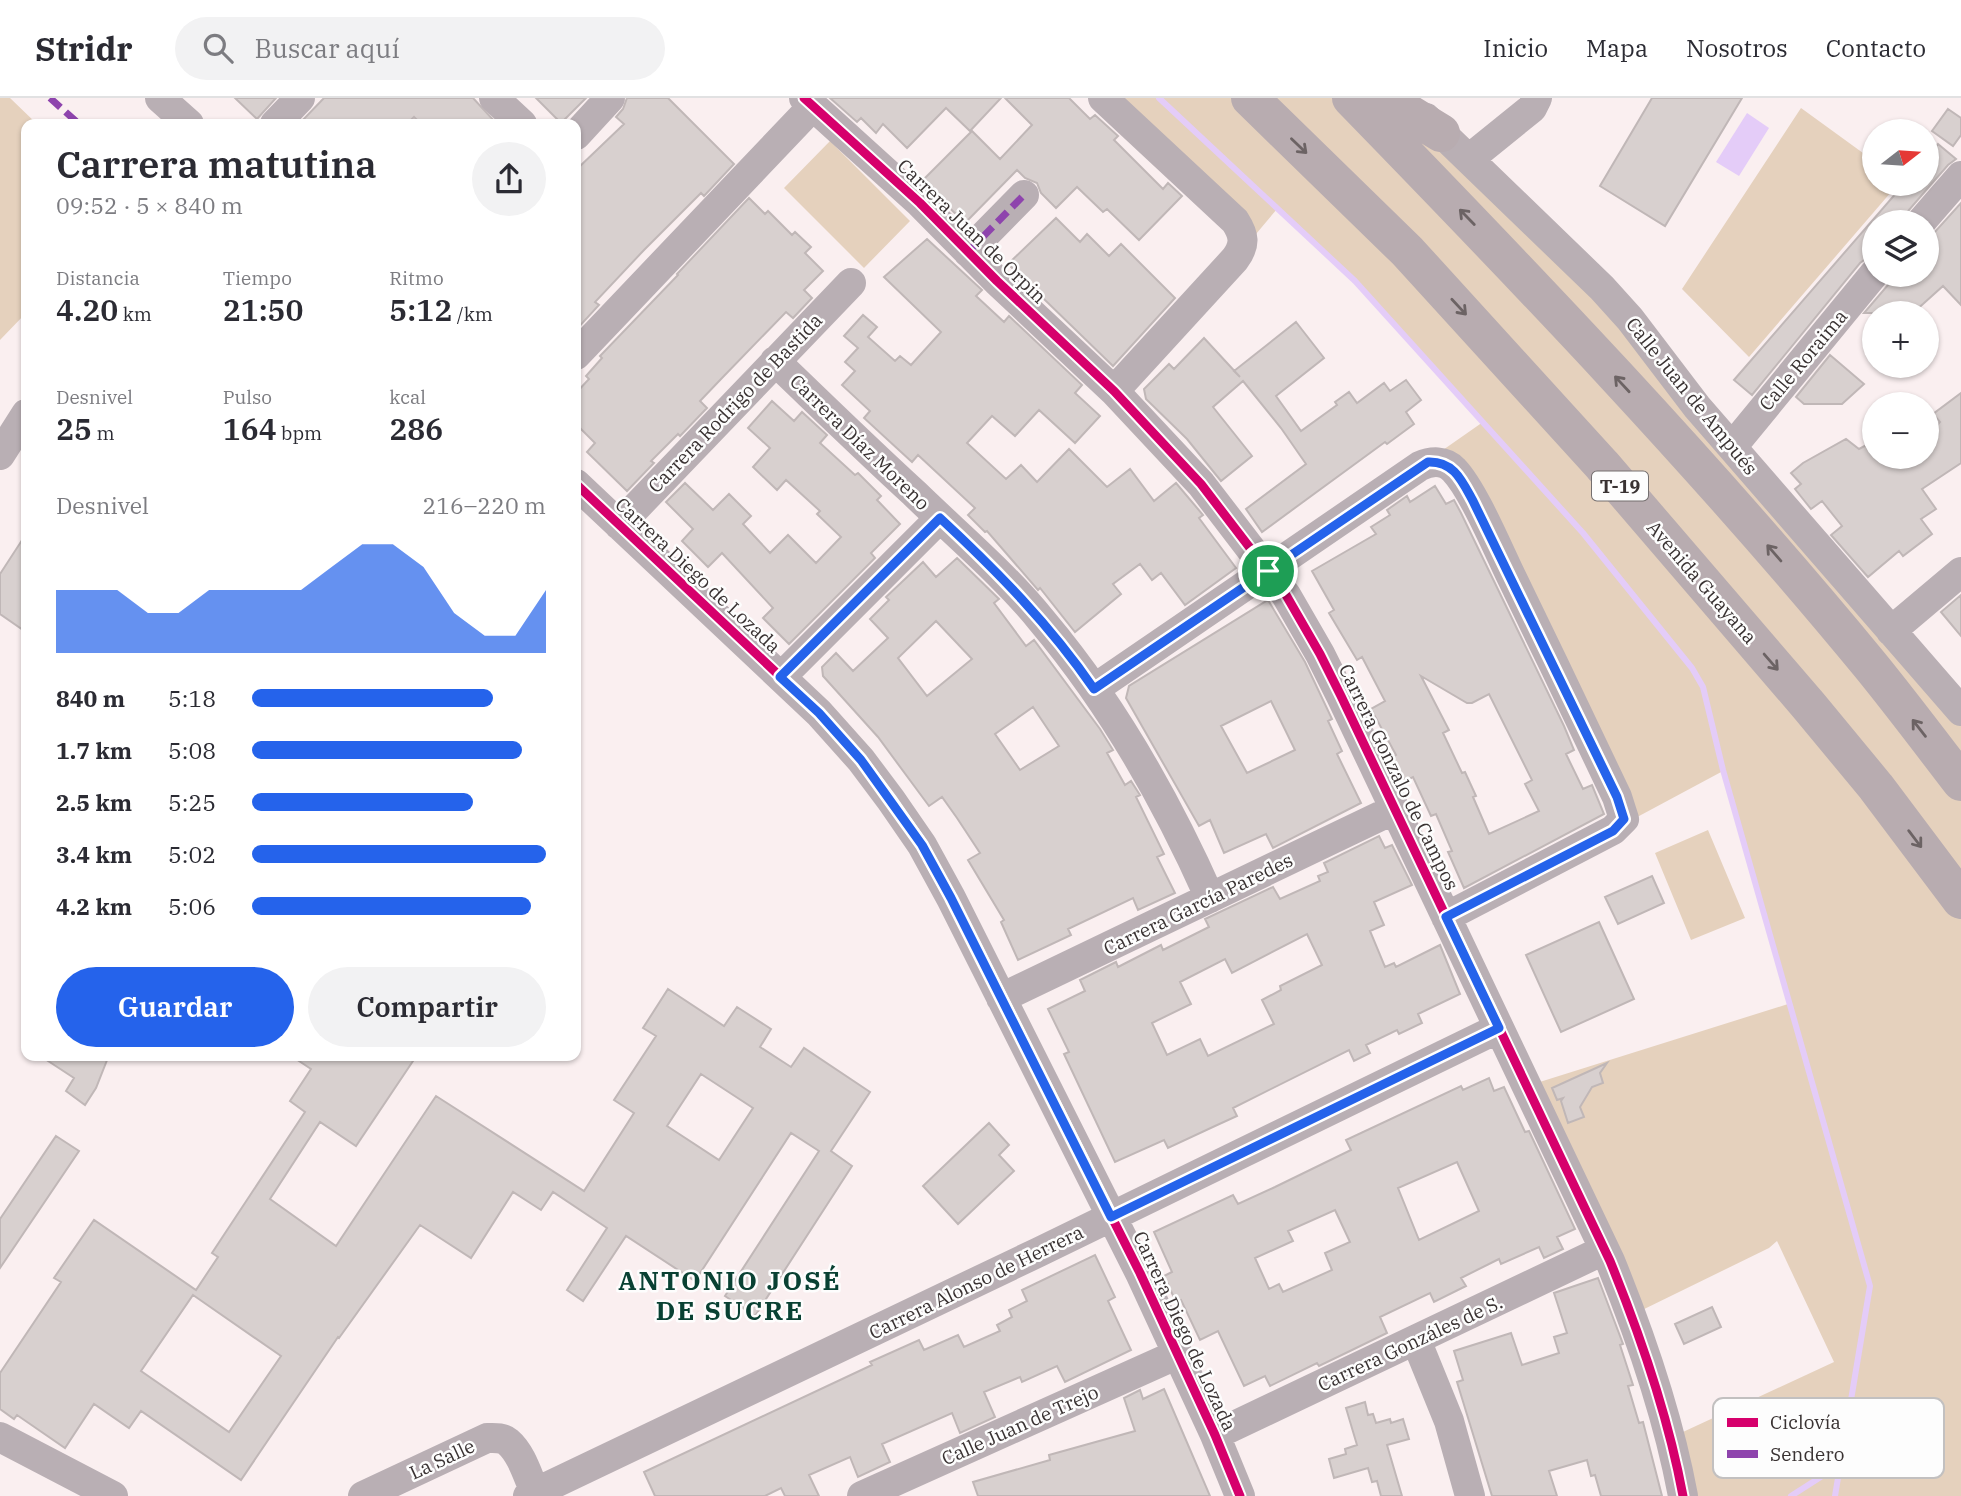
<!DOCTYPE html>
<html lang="es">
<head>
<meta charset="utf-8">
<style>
  :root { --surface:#fff; --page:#f2f2f3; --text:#2b2b33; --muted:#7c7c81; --line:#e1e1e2; --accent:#2563eb }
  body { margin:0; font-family:"IBM Plex Serif",serif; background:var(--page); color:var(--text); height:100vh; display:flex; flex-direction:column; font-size:26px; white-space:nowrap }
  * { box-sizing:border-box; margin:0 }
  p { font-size:23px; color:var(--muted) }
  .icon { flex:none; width:38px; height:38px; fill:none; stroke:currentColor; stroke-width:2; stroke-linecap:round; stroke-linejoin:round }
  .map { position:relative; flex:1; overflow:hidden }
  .sheet { position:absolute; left:21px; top:21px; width:560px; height:942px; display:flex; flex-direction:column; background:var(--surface); border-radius:14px; box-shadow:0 2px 5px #0004 }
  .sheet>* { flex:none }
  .needle { width:46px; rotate:73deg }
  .tools { position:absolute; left:1862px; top:21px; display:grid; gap:14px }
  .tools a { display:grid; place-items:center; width:77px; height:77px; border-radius:50%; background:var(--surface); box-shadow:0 2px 5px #0004; font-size:35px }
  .pin { position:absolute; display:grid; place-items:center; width:60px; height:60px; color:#fff; margin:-30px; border:4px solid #fff; border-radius:50%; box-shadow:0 2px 7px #0007 }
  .round { display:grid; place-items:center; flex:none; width:74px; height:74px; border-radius:37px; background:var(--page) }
  .headline { display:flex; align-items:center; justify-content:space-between; height:119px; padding:0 35px }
  h1 { font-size:38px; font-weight:600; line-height:52px }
  .stats { display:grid; grid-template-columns:repeat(3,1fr); gap:10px; height:119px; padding:7px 35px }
  .stats div { display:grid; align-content:center }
  .stats b { font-size:30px; font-weight:600 }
  .stats small { font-size:19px; font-weight:400 }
  .stats p { font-size:19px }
  .chart { height:196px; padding:14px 35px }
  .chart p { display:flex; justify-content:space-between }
  .chart svg { width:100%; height:126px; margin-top:7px; fill:var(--accent); opacity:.7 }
  .action { display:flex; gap:14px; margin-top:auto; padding:14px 35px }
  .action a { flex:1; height:80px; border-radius:42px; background:var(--accent); color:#fff; font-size:28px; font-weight:600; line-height:80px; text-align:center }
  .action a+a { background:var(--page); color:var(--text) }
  ul { padding:0 35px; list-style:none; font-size:23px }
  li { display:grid; grid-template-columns:112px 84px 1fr; align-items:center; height:52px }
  li i { height:18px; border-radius:9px; background:var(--accent) }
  header { display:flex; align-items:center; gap:42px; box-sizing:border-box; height:98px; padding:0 35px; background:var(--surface); border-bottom:2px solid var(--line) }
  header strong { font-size:33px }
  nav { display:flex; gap:38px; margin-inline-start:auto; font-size:24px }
  .search { width:490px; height:63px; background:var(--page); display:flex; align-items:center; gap:18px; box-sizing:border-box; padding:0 24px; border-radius:38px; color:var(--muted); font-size:26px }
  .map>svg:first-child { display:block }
</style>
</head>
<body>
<header>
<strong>Stridr</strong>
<div class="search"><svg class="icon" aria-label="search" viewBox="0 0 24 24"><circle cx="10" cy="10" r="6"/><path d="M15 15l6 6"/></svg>Buscar aquí</div>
<nav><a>Inicio</a><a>Mapa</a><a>Nosotros</a><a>Contacto</a></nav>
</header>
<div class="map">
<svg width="1961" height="1398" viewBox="0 0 1961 1398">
  <rect width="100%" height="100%" fill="#faeff0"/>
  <path fill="#e5d1bd" d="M0 0H10L37 26H26V215L0 242Z
    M1103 0H1406L1481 73 1961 613V1398H1683L1670 1340 1834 1264 1777 1143 1769 1150 1632 1217 1527 988 1788 906 1723 673 1613 732 1620 727 1458 377 1420 368 1483 324 1355 183 1277 111 1235 161 1242 151Z
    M1801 10 1874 63V86H1898L1749 259 1682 191Z
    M830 43 910 123 864 170 784 90Z
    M1708 732 1745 820 1691 842 1655 755Z"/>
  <path fill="#e4ccf8" d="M1747 15 1769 30 1739 78 1716 64Z"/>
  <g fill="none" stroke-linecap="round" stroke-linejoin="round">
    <path stroke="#e4ccf8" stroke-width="6" d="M1159 0 1355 183 1583 435 1692 570 1703 589 1723 672 1870 1188 1835 1398
      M1791 1398 1841 1366"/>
  </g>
  <path fill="#d8d0cf" stroke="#c0b7b7" stroke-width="2" fill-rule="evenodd" d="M235 0H276L257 21Z
    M324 0H473L497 26H421L414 19 407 26H299Z
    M536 0H586L561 25Z
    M627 0H668L734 66 704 98 701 95 644 152 595 204 599 207 576 232V72L624 26 616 19 623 11Z
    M830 0H1001L970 33 946 10 907 50 883 26 876 35 861 20 857 24Z
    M1005 0H1069L1090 21 1095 17 1118 38 1114 42 1163 91 1168 85 1182 98 1139 142 1107 111 1103 114 1077 89 1056 110 1041 95 1037 85 1025 80 1017 72 965 125 922 83 972 33 1000 61 1032 27Z
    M1652 0H1742L1665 128 1600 88Z
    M1948 11 1961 20V37L1953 48 1932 33Z
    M1938 46 1956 61 1948 67 1908 113 1904 124H1874V159L1867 160 1860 165 1752 297 1734 282 1904 86H1927V59Z
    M749 100 765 116 768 113 792 137 795 134 811 149 805 155 823 173 804 192 812 200 793 220 786 214 722 280 700 303 707 310 680 338 678 336 651 363 654 365 627 393 587 354 595 345 576 326V295L589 281 586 278 602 260 600 258 678 177 677 176Z
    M1961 105V207L1943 188 1913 215H1864L1888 187 1891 177H1927V140L1934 135Z
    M1056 120 1080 144 1087 136 1109 158 1121 146 1175 200 1113 268 1008 166Z
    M927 141 982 192 976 198 1004 224 1009 218 1082 287 1075 295 1100 318 1075 345 1039 312 1015 338 992 318 967 345 1006 381 1021 367 1037 384 1069 351 1107 389 1130 371 1154 403 1176 385 1203 417 1199 420 1236 470 1185 507 1161 475 1152 482 1140 466 1113 486 1121 496 1075 534 1040 490 1038 492 987 433 985 434 968 417 975 410 918 357 912 364 864 320 870 313 842 287 855 273 845 264 858 250 844 238 863 217 877 229 868 239 895 263 900 258 911 267 941 234 884 179Z
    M1296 224 1324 260 1276 298 1301 333 1337 307 1335 304 1349 294 1357 305 1384 285 1390 293 1406 282 1421 302 1406 314 1414 326 1387 346 1385 344 1262 434 1246 411 1306 366 1281 330 1243 283 1213 309 1252 358 1221 383 1187 341 1146 301 1144 291 1169 266 1174 271 1204 240 1240 279 1234 273Z
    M1830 257 1864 286 1842 306H1804L1796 299Z
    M1961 295V365L1922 391 1936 411 1921 421 1932 436 1903 458 1899 453 1868 479 1831 437 1842 428 1822 403 1811 411 1795 391 1801 386 1791 375 1803 365 1846 341 1859 351 1874 343V359H1927V338L1940 324 1933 316Z
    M772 303 794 323 802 314 827 337 820 345 855 377 858 375 881 398 877 402 900 426 871 455 875 460 789 546 763 520 773 510 722 455 708 469 682 443 693 431 666 404 685 385 713 412 729 396 751 418 743 426 770 455 788 437 816 465 841 439 817 416 820 413 786 382 777 392 753 369 770 350 748 330Z
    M1435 388 1446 406 1454 402 1461 415 1564 628 1574 652 1566 656 1583 691 1592 687 1604 716 1464 790 1448 754 1452 753 1436 716 1431 718 1413 679 1405 683 1393 659 1396 657 1371 611 1385 603 1362 559 1357 562 1329 515 1334 512 1312 473 1376 436 1371 429 1390 417 1387 412 1407 398 1410 404ZM1421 578 1467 605H1472L1489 596 1532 682 1525 686 1539 713 1489 736 1473 699 1476 698 1465 674 1462 675 1443 635 1449 632Z
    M26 436V534L0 516V476Z
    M957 460 999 501 994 505 1026 548 1034 542 1100 631 1113 652 1107 655 1125 687 1131 683 1140 697 1136 699 1164 756 1157 759 1175 795 1138 812 1133 800 1068 831 1071 837 1018 862 1001 824 1004 822 968 762 980 755 957 720 942 699 929 708 878 639 823 578 822 569 836 555 853 573 888 540 870 521 889 502 886 499 923 464 936 479ZM936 523 972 561 927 598 898 560ZM1033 609 1059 648 1020 672 995 636Z
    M1961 497V538L1941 514Z
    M1268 502 1305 564 1332 621 1328 623 1342 653 1337 656 1361 705 1273 750 1266 736 1224 755 1210 722 1199 728 1126 600 1129 588ZM1271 603 1295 652 1247 675 1221 628Z
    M1379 738 1385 750 1392 747 1412 787 1374 804 1384 827 1370 833 1385 869 1394 865 1396 869 1440 847 1460 896 1418 916 1422 925 1399 936 1397 932 1366 947 1370 955 1354 963 1349 952 1233 1010 1237 1018 1215 1028 1168 1050 1164 1042 1115 1064 1064 956 1069 954 1048 911 1085 893 1080 882 1116 864 1118 869 1161 847 1163 852 1209 829 1205 821 1273 789 1280 801 1320 783 1318 778 1328 774 1324 765ZM1307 836 1322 867 1280 888 1281 892 1262 902 1274 926 1208 958 1200 941 1167 957 1152 925 1191 906 1180 884 1225 861 1232 875Z
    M1652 778 1664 805 1618 826 1605 799Z
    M1599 824 1634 901 1561 934 1526 857Z
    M668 891 724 928 737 909 771 931 760 949 791 969 804 950 870 994 831 1053 852 1068 755 1218 725 1198 819 1053 791 1035 695 1183 626 1138 583 1203 567 1192 607 1130 553 1094 541 1112 513 1094 471 1160 420 1127 339 1240 338 1239 241 1382 141 1313 129 1330 94 1306 65 1350 17 1317 14 1321 0 1311V1275L61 1184 54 1180 94 1122 196 1192 218 1159 212 1155 305 1014 290 1003 311 971 290 957H417L356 1048 320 1024 270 1101 336 1148 436 998 584 1093 634 1015 614 1002 656 938 643 930ZM701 976 753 1010 719 1062 667 1028ZM193 1197 281 1258 229 1334 141 1273Z
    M39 957H109L96 990 85 1007 66 993 74 980Z
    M1607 965 1600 975 1603 985 1592 989 1580 1009 1584 1019 1568 1025 1561 1003 1563 1000 1557 1002 1552 990Z
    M1489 980 1494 993 1504 989 1525 1034 1529 1033 1575 1131 1557 1139 1563 1151 1544 1160 1539 1149 1501 1166 1499 1161 1461 1180 1466 1188 1434 1204 1430 1195 1380 1219 1387 1235 1350 1253 1319 1268 1317 1265 1270 1288 1265 1278 1244 1288 1218 1233 1200 1242 1181 1202 1176 1204 1164 1178 1172 1174 1154 1134 1233 1097 1238 1106 1275 1089 1351 1052 1346 1042 1461 988 1463 992ZM1457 1064 1479 1113 1419 1142 1398 1090ZM1335 1112 1350 1144 1325 1155 1332 1172 1283 1194 1279 1186 1269 1191 1255 1160 1293 1143 1288 1133Z
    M989 1025 1009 1047 999 1057 1014 1073 958 1126 923 1088Z
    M56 1038 79 1053 0 1170V1121Z
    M1095 1157 1115 1199 1108 1203 1131 1252 1065 1284 1057 1268 1022 1284 1020 1279 984 1294 995 1319 960 1335 952 1315 882 1346 890 1364 858 1379 850 1359 809 1377 819 1398H785L781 1390 765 1398H655L644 1374 872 1267 870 1264 919 1242 924 1252 958 1237 964 1249 1000 1233 997 1227 1012 1219 1009 1212 1027 1203 1022 1192Z
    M1598 1180 1623 1246 1620 1247 1633 1287 1628 1288 1639 1325 1643 1324 1662 1398H1601L1595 1377 1591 1378 1587 1362 1549 1373 1557 1398H1492L1457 1284 1463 1282 1454 1253 1511 1235 1522 1267 1559 1255 1554 1239 1567 1235 1554 1195Z
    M1712 1209 1721 1229 1684 1246 1675 1226Z
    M1164 1291 1210 1398H978L973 1384 1050 1362 1049 1357 1135 1333 1124 1300 1140 1292 1143 1301Z
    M1365 1304 1368 1317 1373 1316 1376 1325 1390 1321 1391 1325 1403 1321 1409 1341 1387 1347 1402 1398H1381L1377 1383 1372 1384 1368 1370 1334 1380 1329 1361 1346 1356 1345 1351 1357 1347 1346 1310Z"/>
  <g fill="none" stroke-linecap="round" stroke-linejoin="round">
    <path stroke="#b9afb4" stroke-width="30" d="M160 0 189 26
      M494 0 522 26
      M804 0 920 105 997 183 1114 293 1201 386 1286 497 1320 556 1341 598 1610 1163C1641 1239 1668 1317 1683 1398
      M1103 0 1235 123C1244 137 1246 146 1235 161L1114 293
      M1426 20 1602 190 1630 221 1697 309 1961 613
      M275 26 300 0
      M576 37 610 0
      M1469 61 1532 10 1537 0
      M1921 124 1961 78
      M968 154 1024 97
      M576 257 813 8
      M775 263C821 307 867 352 914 395 957 437 1004 476 1042 523 1112 606 1166 701 1210 800
      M1732 349 1874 176
      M0 357 26 316
      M576 386 819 615 861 662 891 702 922 747 951 800 1140 1175 1215 1337 1240 1398
      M619 427 851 185
      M1891 533 1961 474
      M781 579 940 420
      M1094 591 1420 368C1431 363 1445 362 1454 372 1473 392 1497 449 1510 476 1546 550 1582 625 1617 699L1624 721 1613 732 1446 819
      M1001 900 1395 711
      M1416 1242 1449 1323 1470 1398
      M1215 1337 1604 1152
      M0 1339 113 1398
      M363 1398 487 1340C494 1340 502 1339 508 1344 522 1356 528 1379 535 1394
      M528 1398 1039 1154 1499 930
      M862 1398 1178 1256"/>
    <path stroke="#b8acb0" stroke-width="38" d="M1250 0 1407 153 1602 367 1809 608 1876 689 1961 802
      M1351 0C1530 184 1707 369 1870 567 1901 605 1931 645 1961 684
      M1384 0 1441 35"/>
    <path stroke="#8e44ad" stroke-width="7" stroke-dasharray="14 7" stroke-linecap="butt" d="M50 0 79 26
      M968 154 1024 97"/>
    <g stroke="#fdfdfd" stroke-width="13">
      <path id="cycleway" d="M804 0 920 105 997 183 1114 293 1201 386 1286 497 1320 556 1341 598 1610 1163C1641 1239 1668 1317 1683 1398
        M576 386 819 615 861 662 891 702 922 747 951 800 1140 1175 1215 1337 1240 1398"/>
    </g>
    <use href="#cycleway" stroke="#d6006c" stroke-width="9"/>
  </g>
  <defs><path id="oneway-shaft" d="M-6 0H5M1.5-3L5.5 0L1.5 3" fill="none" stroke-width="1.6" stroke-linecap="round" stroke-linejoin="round" transform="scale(1.75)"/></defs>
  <g stroke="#6c6364">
    <use href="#oneway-shaft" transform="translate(1299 48) rotate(44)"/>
    <use href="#oneway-shaft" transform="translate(1467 119) rotate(-134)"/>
    <use href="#oneway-shaft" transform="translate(1459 209) rotate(47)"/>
    <use href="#oneway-shaft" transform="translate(1622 286) rotate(-133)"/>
    <use href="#oneway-shaft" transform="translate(1774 455) rotate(-131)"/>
    <use href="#oneway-shaft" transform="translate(1771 564) rotate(49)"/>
    <use href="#oneway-shaft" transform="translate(1919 630) rotate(-128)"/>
    <use href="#oneway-shaft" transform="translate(1915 741) rotate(53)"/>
  </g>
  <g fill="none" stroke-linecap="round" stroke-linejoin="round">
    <g stroke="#fff" stroke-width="14">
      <path id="route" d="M1428 364C1454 363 1462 383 1473 403L1617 699 1624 721 1613 733 1446 819 1499 930 1111 1119 951 800 922 747 861 662 819 615 780 579 940 420C997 473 1050 527 1094 591Z"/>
    </g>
    <use href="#route" stroke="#2563eb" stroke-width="9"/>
  </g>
  <g text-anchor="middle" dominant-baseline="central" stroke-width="5" stroke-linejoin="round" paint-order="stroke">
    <rect fill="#fdfdfd" stroke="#746f6f" stroke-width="2" x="1592" y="373.5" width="56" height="29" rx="5"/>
    <g font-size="18" font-weight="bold" fill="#393232">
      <text x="1620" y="388">T-19</text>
    </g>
    <g font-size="19" fill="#393232" stroke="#fdfdfd">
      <text transform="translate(972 133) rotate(44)">Carrera Juan de Orpin</text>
      <text transform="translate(1803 262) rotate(-50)">Calle Roraima</text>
      <text transform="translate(1692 298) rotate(51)">Calle Juan de Ampués</text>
      <text transform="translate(735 305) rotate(-46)">Carrera Rodrigo de Bastida</text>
      <text transform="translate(860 344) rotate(44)">Carrera Díaz Moreno</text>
      <text transform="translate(698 477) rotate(43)">Carrera Diego de Lozada</text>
      <text transform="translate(1702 484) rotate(49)">Avenida Guayana</text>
      <text transform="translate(1399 679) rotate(64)">Carrera Gonzalo de Campos</text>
      <text transform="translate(1198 806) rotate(-26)">Carrera García Paredes</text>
      <text transform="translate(976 1184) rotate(-26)">Carrera Alonso de Herrera</text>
      <text transform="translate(1185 1233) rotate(65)">Carrera Diego de Lozada</text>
      <text transform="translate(1410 1245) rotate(-25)">Carrera Gonzáles de S.</text>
      <text transform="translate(1020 1327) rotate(-24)">Calle Juan de Trejo</text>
      <text transform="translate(442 1361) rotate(-25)">La Salle</text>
    </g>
    <g font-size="26" font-weight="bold" letter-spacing="2" fill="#094133" stroke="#fdfdfd">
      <text x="730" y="1182">ANTONIO JOSÉ<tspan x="730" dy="30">DE SUCRE</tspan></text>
    </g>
  </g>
  <rect x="1713" y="1300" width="231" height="80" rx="10" fill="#fdfdfd" stroke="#c2c0c0" stroke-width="2"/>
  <rect x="1727" y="1320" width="31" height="9" fill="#d6006c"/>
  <rect x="1727" y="1352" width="31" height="8" fill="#8e44ad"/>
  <g font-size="19" fill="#393232">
    <text x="1770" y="1331">Ciclovía</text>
    <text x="1770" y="1363">Sendero</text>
  </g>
</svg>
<div class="tools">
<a><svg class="needle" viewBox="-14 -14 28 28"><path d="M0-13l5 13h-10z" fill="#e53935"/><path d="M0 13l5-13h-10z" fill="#7c7c81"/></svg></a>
<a><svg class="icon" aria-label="layers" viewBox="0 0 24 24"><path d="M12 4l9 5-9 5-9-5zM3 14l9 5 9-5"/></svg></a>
<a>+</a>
<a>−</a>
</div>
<div class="pin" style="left:1268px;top:473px;background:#1e9e55"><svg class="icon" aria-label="arrive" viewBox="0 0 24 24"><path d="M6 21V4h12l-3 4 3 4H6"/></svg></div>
<section class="sheet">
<div class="headline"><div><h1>Carrera matutina</h1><p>09:52 · 5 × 840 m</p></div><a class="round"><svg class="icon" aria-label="share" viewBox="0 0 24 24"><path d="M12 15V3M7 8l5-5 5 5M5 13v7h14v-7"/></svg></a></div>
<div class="stats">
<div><p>Distancia</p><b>4.20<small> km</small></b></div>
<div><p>Tiempo</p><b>21:50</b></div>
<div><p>Ritmo</p><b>5:12<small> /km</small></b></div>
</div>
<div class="stats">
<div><p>Desnivel</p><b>25<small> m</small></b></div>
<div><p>Pulso</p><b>164<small> bpm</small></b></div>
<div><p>kcal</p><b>286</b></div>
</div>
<div class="chart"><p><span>Desnivel</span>216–220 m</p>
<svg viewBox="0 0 160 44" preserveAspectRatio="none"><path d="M0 44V22L10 22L20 22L30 30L40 30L50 22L60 22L70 22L80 22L90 14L100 6L110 6L120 14L130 30L140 38L150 38L160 22V44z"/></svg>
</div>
<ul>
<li><b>840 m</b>5:18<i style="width:82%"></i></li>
<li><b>1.7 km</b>5:08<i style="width:92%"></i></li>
<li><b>2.5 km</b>5:25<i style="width:75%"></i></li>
<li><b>3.4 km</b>5:02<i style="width:100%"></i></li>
<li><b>4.2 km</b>5:06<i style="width:95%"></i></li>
</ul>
<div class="action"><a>Guardar</a><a>Compartir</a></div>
</section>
</div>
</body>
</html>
